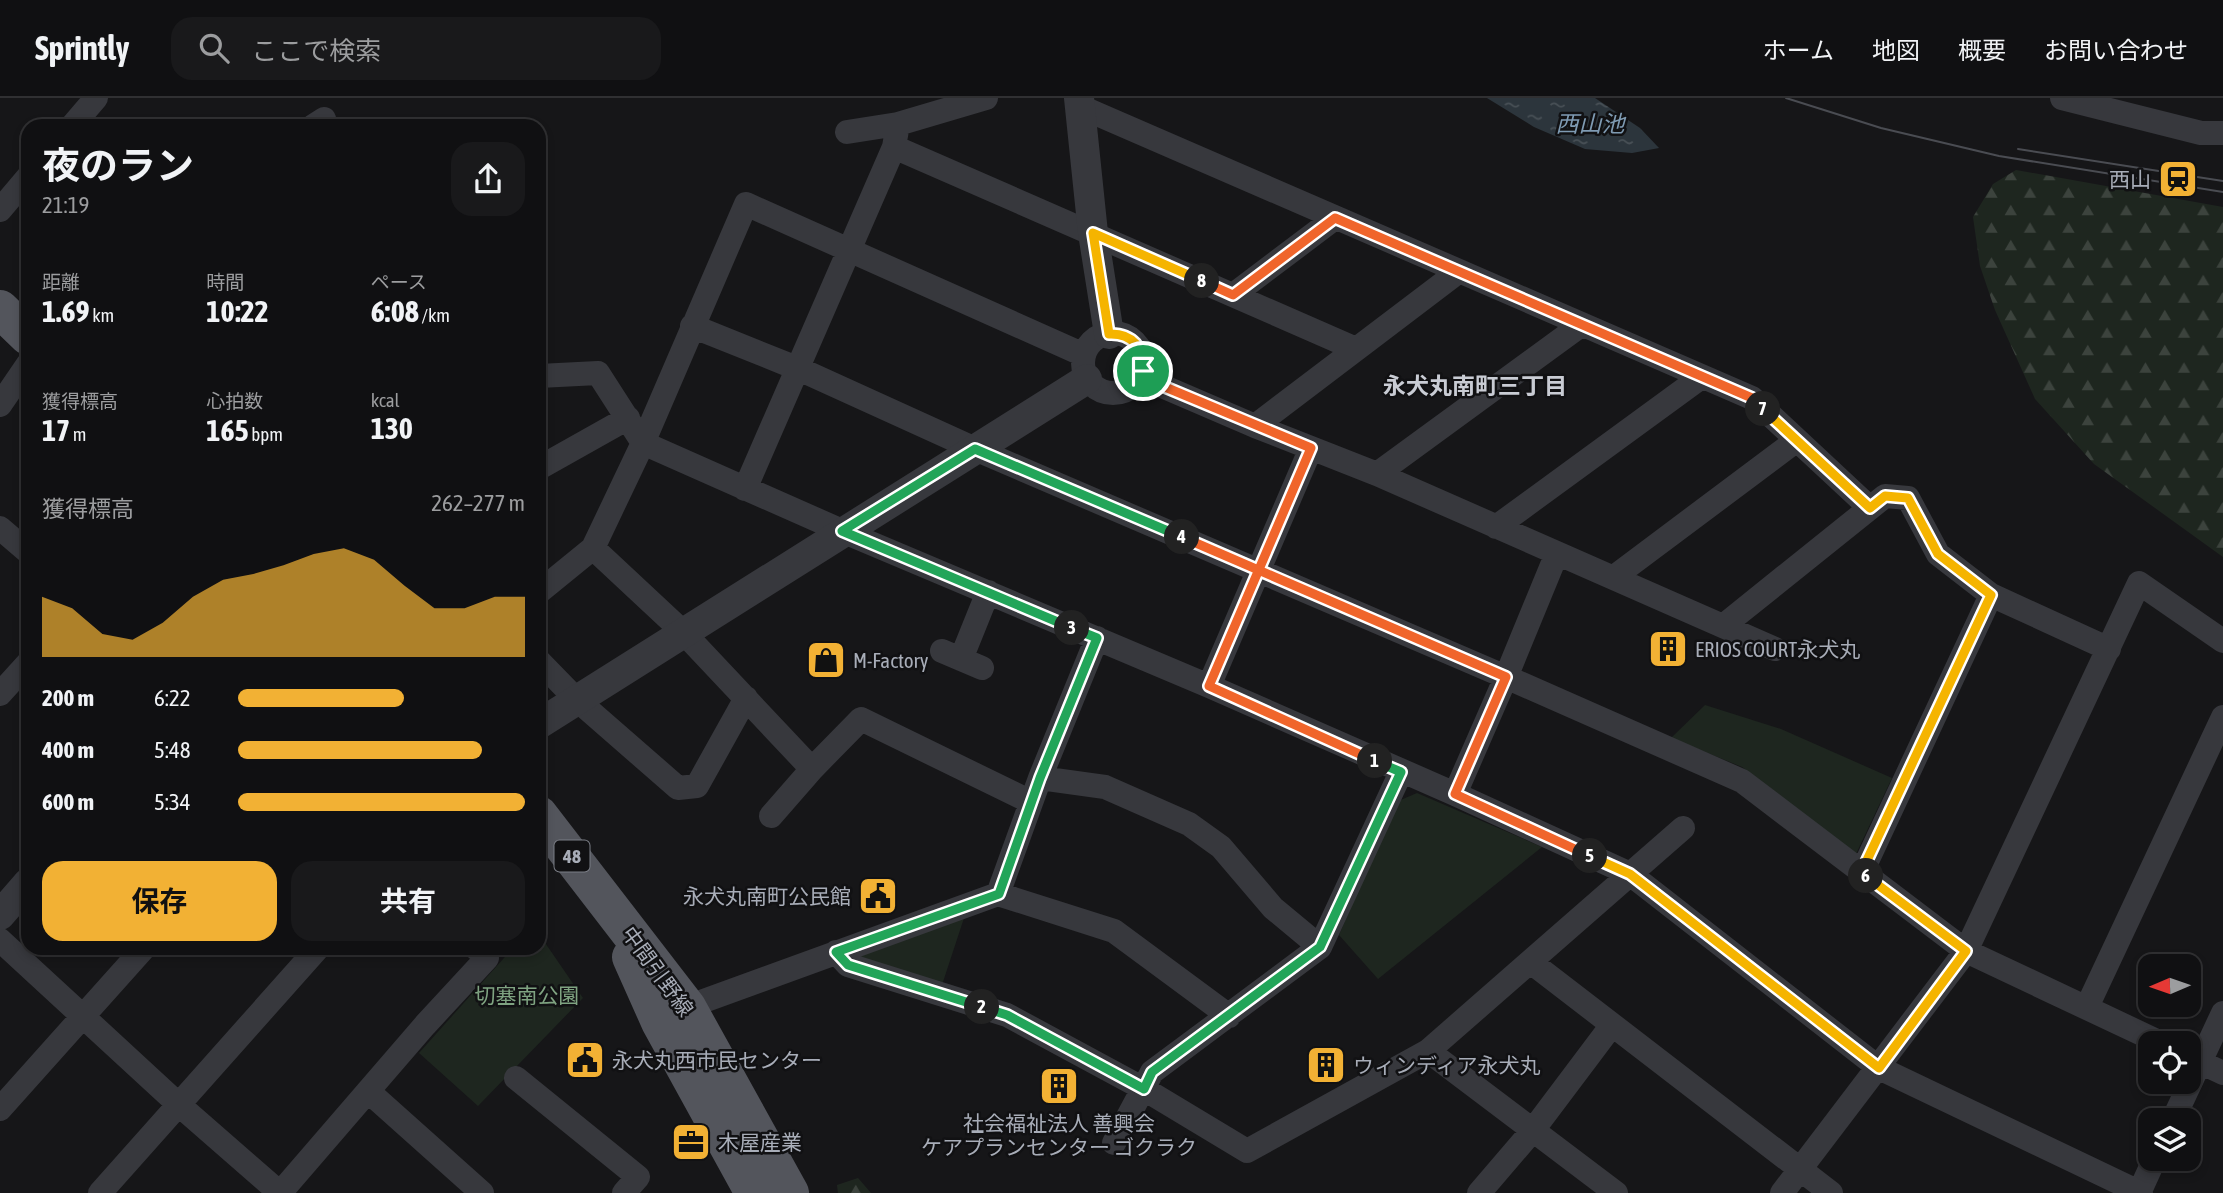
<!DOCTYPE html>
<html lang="ja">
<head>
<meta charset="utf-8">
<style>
  :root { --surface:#101012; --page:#19191b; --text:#f1f3f6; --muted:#9c9d9f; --line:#303032; --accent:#f2b134 }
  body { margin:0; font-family:"Asap Condensed","Noto Sans JP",sans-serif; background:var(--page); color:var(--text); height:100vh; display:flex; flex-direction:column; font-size:26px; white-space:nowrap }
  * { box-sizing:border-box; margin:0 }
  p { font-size:23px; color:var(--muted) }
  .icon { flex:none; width:38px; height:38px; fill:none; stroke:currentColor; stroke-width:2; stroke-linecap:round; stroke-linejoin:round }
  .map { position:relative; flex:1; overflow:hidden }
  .details { position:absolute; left:21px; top:21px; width:525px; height:836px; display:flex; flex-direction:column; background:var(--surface); border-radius:21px; box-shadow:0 4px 10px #0003,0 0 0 2px var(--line) }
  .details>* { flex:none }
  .needle { width:46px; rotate:268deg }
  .controls { position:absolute; left:2138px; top:856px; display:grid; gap:14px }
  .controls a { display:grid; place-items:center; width:63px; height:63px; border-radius:14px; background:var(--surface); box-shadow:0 4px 10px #0003,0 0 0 2px var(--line); font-size:35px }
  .pin { position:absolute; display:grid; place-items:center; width:60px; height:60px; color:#fff; margin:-30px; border:4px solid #fff; border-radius:50%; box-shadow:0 2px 7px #0007 }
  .km { position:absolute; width:35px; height:35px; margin:-18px; border-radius:50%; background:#222; color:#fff; font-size:19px; line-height:35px; text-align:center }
  .round { display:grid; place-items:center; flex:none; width:74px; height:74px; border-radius:21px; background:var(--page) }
  .head { display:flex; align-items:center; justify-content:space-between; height:119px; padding:0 21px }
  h1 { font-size:38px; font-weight:700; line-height:52px }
  .stats { display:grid; grid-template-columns:repeat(3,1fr); gap:10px; height:119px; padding:7px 21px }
  .stats div { display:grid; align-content:center }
  .stats b { font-size:30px; font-weight:700 }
  .stats small { font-size:19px; font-weight:400 }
  .stats p { font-size:19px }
  .chart { height:196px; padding:14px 21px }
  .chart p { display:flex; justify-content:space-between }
  .chart svg { width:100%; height:126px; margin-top:7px; fill:var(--accent); opacity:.7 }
  .primary-button { display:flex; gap:14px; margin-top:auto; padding:14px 21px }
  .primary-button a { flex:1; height:80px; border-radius:21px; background:var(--accent); color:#111; font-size:28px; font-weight:700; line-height:80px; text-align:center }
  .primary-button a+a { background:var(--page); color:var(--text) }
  ul { padding:0 21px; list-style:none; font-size:23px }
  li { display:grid; grid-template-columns:112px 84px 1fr; align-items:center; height:52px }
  li i { height:18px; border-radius:9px; background:var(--accent) }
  header { display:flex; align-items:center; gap:42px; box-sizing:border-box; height:98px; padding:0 35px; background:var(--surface); border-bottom:2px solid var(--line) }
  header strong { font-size:33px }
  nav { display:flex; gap:38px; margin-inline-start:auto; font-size:24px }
  .search { width:490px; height:63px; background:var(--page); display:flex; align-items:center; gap:18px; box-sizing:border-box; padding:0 24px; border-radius:21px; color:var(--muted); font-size:26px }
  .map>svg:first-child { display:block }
</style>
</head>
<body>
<header>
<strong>Sprintly</strong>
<div class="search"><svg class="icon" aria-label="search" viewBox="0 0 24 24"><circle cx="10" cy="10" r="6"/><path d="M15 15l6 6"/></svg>ここで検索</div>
<nav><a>ホーム</a><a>地図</a><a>概要</a><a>お問い合わせ</a></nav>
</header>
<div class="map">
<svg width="2223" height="1095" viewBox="0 0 2223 1095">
  <defs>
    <pattern id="forest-firs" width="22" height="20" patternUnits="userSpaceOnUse" patternTransform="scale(1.75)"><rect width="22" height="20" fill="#1e261f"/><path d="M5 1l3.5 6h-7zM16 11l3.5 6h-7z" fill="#3c433d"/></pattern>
    <pattern id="water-ripples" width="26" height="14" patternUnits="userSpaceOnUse" patternTransform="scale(1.75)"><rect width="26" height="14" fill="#2c353c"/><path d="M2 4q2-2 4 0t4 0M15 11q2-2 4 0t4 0" fill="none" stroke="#485056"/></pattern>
  </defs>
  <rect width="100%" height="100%" fill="#161618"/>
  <path fill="url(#forest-firs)" d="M2016 72 2223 109V459L2094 366 2035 301 1995 212 1980 168 1973 119 1993 86Z
    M858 1080 871 1095H838L837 1087Z"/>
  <path fill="#1e261f" d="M1705 607 1781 631 1892 680 1856 756 1742 669 1671 640Z
    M1417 695 1542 749 1378 881 1339 837 1396 704Z
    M965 817 941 890 867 867 855 855Z
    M539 836 583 900 478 1008 419 955 512 851 539 850Z"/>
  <path fill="url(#water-ripples)" d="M1487 0H1595L1640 30 1659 50 1632 55 1585 51 1534 29Z"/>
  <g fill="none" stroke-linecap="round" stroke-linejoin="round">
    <path stroke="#37383d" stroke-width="24" d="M2062 0 2201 35H2223
      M1081 9 1752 300 1870 410
      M72 28 96 0
      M313 28 324 21
      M847 34 898 26
      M894 49 1356 251
      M0 112 28 79
      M1233 197 1335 120
      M692 228 799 271 975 351 1506 579 1742 683 1966 853 2161 945
      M1083 265a30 30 0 1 1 60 0a30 30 0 1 1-60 0Z
      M539 278 598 275 643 345 842 433 1209 588 1455 696 1630 776 1879 970 2141 1095
      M1141 279 1255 328 1377 376 1775 551
      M0 307 28 266
      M1255 328 1458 174
      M539 370 628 320
      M1377 376 1581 227
      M745 391 894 49 898 26 986 0
      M1496 429 1700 280
      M0 430 28 454
      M593 450 683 534 812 671
      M1614 479 1797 342
      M539 494 593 450 643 345 746 106 1084 257
      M1723 528 1885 398 1908 400 1938 456 1991 497 2109 551
      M942 553 982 570
      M961 561 988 494
      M539 563 576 601 678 690 697 688 746 600
      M1209 588 1311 350
      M0 596 28 565
      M1040 680 1105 689 1189 726 1221 749 1273 810 1320 849
      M1455 696 1506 579 1557 455
      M771 718 812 671 861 621 1031 704
      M1862 774 1991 497
      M998 796 1040 680 1097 540
      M0 842 178 1006 280 1095
      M836 854 848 867 1007 917 1144 991 1247 1053 1428 953 1683 730
      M1532 865 1831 1095
      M687 909 998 796 1114 833 1229 918
      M2087 909 2223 619
      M1428 953 1616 1095
      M2189 959 2223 975
      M516 980 638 1079 624 1095
      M369 994 482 1095
      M0 1011 144 850
      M2173 1022 2223 915
      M1114 1045 1152 974 1320 849 1401 674
      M100 1095 318 850
      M280 1095 425 927 487 860 476 850
      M1479 1095 1533 1032 1612 927
      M1782 1095 1966 853 2139 485 2223 543
      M2139 1095 2155 1060"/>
    <path stroke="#37383d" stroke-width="30" d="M1079 0 1093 135 1109 236
      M539 626 1087 281
      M0 817 28 785"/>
    <path stroke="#53555c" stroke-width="38" d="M0 211 28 238
      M539 717 687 909 790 1095
      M631 859 660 924 754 1095"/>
    <path stroke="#4a4c52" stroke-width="2" d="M1786 0 1881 30 1999 58 2223 94
      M2018 51 2223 83"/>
  </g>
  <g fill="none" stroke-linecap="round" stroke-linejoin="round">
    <g stroke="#fff" stroke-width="14">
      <path id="split-1" d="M1143 273 1141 279 1311 350 1209 588 1375 663"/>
    </g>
    <g stroke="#fff" stroke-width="14">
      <path id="split-2" d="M982 909 1007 917 1144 991 1152 974 1320 849 1401 674 1375 663"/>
    </g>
    <g stroke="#fff" stroke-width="14">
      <path id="split-3" d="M982 909 848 867 836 854 999 796 1040 680 1097 540 1072 530"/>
    </g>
    <g stroke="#fff" stroke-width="14">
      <path id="split-4" d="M1072 530 842 433 975 351 1182 439"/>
    </g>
    <g stroke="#fff" stroke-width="14">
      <path id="split-5" d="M1182 439 1506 579 1455 696 1590 758"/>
    </g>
    <g stroke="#fff" stroke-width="14">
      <path id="split-6" d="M1590 758 1630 776 1879 970 1966 853 1866 778"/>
    </g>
    <g stroke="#fff" stroke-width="14">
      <path id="split-7" d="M1763 311 1870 410 1885 398 1908 400 1938 456 1991 497 1861 775 1866 778"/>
    </g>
    <g stroke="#fff" stroke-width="14">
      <path id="split-8" d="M1202 183 1233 197 1335 120 1752 300 1763 311"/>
    </g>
    <g stroke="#fff" stroke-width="14">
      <path id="split-9" d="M1143 273C1145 250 1132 235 1109 236L1093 135 1202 183"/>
    </g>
    <use href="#split-1" stroke="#f0652b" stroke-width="9"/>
    <use href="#split-2" stroke="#22a559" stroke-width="9"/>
    <use href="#split-3" stroke="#22a559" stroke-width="9"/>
    <use href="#split-4" stroke="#22a559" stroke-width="9"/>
    <use href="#split-5" stroke="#f0652b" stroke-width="9"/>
    <use href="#split-6" stroke="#f5b400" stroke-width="9"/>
    <use href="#split-7" stroke="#f5b400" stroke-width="9"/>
    <use href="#split-8" stroke="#f0652b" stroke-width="9"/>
    <use href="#split-9" stroke="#f5b400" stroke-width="9"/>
  </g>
  <defs>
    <g id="station-square" transform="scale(2.0125)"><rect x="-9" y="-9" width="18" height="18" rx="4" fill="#f2b134" stroke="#111113"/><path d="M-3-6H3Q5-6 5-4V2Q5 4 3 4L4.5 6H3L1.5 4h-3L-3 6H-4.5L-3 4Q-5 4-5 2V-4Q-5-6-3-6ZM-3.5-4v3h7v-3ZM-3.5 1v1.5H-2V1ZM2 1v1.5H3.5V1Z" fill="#111"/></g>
    <g id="building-square" transform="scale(2.0125)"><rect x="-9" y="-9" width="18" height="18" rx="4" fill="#f2b134" stroke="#111113"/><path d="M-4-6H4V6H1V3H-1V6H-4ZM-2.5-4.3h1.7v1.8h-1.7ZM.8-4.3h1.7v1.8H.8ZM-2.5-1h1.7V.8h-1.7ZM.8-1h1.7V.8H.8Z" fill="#111"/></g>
    <g id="shop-square" transform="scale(2.0125)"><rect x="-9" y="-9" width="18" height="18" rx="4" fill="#f2b134" stroke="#111113"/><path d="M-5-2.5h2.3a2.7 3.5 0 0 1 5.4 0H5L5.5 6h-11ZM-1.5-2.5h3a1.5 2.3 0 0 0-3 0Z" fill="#111"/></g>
    <g id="civic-square" transform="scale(2.0125)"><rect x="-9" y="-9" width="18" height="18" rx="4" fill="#f2b134" stroke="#111113"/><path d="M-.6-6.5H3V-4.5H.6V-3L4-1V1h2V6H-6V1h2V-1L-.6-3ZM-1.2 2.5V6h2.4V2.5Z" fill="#111"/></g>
    <g id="office-square" transform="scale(2.0125)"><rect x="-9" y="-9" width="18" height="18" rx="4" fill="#f2b134" stroke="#111113"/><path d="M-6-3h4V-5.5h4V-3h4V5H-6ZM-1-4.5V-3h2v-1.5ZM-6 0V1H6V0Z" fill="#111"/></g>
  </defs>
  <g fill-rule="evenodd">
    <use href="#station-square" x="2178" y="81"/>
    <use href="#building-square" x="1668" y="551"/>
    <use href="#shop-square" x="826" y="562"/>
    <use href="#civic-square" x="878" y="798"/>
    <use href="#civic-square" x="585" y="962"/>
    <use href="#building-square" x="1326" y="967"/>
    <use href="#building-square" x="1059" y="988"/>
    <use href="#office-square" x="691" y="1044"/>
  </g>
  <g text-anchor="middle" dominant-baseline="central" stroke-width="5" stroke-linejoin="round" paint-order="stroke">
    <rect fill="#111113" stroke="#7b7e86" stroke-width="2" x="554.5" y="742.5" width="35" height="31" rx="5"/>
    <g font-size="19" font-weight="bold" fill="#a8adb8">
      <text x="572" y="758">48</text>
    </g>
    <g font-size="21" fill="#a8adb8" stroke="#111113" text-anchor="start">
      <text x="2151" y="81" text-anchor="end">西山</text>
      <text x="1695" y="551">ERIOS COURT永犬丸</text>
      <text x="853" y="562">M-Factory</text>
      <text x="851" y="798" text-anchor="end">永犬丸南町公民館</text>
      <text x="612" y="962">永犬丸西市民センター</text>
      <text x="1353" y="967">ウィンディア永犬丸</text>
      <text x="1059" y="1025" text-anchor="middle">社会福祉法人 善興会<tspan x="1059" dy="24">ケアプランセンター ゴクラク</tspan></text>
      <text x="718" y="1044">木屋産業</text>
    </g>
    <g font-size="21" fill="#a8adb8" stroke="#111113">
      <text transform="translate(658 873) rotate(54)">中間引野線</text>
    </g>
    <g font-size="21" fill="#7fa381" stroke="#111113">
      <text x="527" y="897">切塞南公園</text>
    </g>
    <g font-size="23" font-style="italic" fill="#7f9bb3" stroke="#111113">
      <text x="1590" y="26">西山池</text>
    </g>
    <g font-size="23" font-weight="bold" fill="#c9ccd4" stroke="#111113">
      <text x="1475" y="288">永犬丸南町三丁目</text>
    </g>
  </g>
</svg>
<div class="controls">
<a><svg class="needle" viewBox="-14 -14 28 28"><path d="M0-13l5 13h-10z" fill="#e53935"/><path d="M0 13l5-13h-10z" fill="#9c9d9f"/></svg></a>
<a><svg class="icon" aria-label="locate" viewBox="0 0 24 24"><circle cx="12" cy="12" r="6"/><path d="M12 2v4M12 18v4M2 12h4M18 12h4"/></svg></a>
<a><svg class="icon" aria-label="layers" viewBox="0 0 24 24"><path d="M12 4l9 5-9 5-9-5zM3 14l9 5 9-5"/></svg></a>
</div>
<div class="pin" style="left:1143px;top:273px;background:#1e9e55"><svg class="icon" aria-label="arrive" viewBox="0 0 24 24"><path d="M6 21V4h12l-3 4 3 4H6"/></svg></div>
<b class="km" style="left:1375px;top:663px">1</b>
<b class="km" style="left:982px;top:909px">2</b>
<b class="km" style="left:1072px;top:530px">3</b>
<b class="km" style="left:1182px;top:439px">4</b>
<b class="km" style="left:1590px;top:758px">5</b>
<b class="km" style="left:1866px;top:778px">6</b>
<b class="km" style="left:1763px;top:311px">7</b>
<b class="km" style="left:1202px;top:183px">8</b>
<section class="details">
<div class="head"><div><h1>夜のラン</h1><p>21:19</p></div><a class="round"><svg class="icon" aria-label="share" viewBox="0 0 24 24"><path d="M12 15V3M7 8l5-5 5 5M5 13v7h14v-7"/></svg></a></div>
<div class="stats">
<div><p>距離</p><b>1.69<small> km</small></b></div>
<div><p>時間</p><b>10:22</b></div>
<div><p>ペース</p><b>6:08<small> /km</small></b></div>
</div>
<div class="stats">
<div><p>獲得標高</p><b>17<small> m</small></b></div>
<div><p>心拍数</p><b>165<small> bpm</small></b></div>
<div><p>kcal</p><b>130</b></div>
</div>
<div class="chart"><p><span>獲得標高</span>262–277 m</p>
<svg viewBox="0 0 160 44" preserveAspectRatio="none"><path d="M0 44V23L10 27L20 36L30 38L40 32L50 23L60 17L70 15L80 12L90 8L100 6L110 10L120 19L130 27L140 27L150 23L160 23V44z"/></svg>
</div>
<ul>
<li><b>200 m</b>6:22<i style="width:58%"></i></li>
<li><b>400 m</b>5:48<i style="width:85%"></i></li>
<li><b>600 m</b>5:34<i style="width:100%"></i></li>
</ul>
<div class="primary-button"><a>保存</a><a>共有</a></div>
</section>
</div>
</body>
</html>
